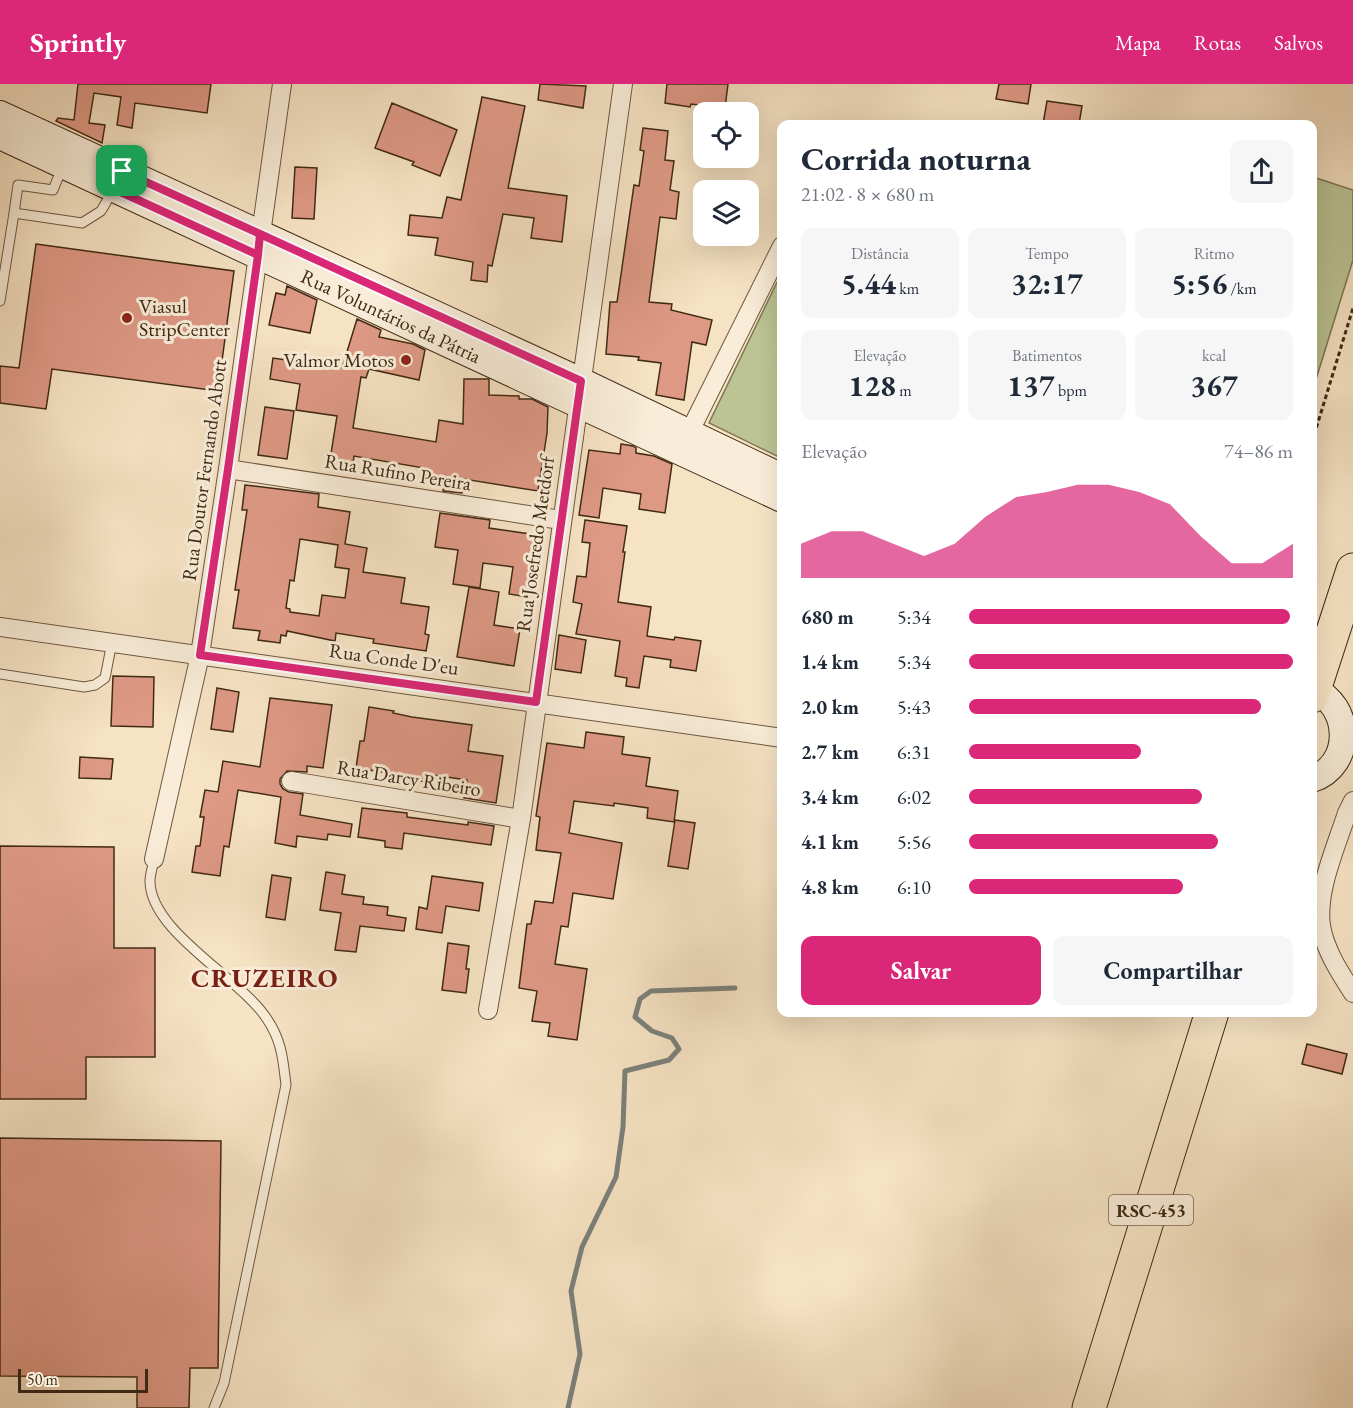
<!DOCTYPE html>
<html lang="pt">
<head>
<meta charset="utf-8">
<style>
  :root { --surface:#fff; --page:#f6f6f7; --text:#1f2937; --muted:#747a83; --accent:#db2777 }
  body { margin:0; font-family:"EB Garamond",serif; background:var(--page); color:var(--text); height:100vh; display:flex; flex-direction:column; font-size:22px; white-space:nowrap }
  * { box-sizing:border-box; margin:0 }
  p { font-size:20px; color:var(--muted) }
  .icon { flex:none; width:33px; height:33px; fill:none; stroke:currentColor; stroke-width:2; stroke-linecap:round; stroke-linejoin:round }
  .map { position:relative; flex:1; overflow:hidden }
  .details { position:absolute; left:777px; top:36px; width:540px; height:897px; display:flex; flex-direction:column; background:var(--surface); border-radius:12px; box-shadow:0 6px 24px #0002 }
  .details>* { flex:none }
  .controls { position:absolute; left:693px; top:18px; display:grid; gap:12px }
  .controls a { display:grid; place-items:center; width:66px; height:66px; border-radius:12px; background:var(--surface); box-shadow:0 6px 24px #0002; font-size:30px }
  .scale { position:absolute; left:18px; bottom:15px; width:130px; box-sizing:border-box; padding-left:6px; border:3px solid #402a14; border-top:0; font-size:16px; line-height:21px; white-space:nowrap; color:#402a14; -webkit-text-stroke:4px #f9edd9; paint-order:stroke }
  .pin { position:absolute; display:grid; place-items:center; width:51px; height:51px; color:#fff; margin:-26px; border-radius:12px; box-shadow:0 3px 9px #0006 }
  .round { display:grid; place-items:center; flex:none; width:63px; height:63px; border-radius:12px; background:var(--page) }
  .overview { display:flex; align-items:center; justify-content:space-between; height:102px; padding:0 24px }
  h1 { font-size:33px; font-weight:700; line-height:45px }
  .stats { display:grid; grid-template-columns:repeat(3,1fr); gap:9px; height:102px; padding:6px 24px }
  .stats div { display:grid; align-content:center; border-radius:12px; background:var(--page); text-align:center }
  .stats b { font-size:30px; font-weight:700 }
  .stats small { font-size:16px; font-weight:400 }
  .stats p { font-size:16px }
  .chart { height:168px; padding:12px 24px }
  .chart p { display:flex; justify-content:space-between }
  .chart svg { width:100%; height:108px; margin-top:6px; fill:var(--accent); opacity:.7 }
  .button { display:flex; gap:12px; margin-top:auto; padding:12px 24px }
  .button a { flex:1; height:69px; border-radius:12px; background:var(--accent); color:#fff; font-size:24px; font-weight:700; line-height:69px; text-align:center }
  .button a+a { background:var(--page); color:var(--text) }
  ul { padding:0 24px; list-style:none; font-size:20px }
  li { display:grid; grid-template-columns:96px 72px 1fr; align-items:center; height:45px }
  li i { height:15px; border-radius:8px; background:var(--accent) }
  header { display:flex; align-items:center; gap:36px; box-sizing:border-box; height:84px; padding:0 30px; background:var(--accent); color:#fff }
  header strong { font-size:28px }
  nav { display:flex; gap:33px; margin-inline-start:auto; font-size:21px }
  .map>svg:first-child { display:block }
</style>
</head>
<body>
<header>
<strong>Sprintly</strong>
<nav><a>Mapa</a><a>Rotas</a><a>Salvos</a></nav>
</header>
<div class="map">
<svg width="1353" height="1324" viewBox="0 0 1353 1324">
  <rect width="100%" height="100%" fill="#f6e3c4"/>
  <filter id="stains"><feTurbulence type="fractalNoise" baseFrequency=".00333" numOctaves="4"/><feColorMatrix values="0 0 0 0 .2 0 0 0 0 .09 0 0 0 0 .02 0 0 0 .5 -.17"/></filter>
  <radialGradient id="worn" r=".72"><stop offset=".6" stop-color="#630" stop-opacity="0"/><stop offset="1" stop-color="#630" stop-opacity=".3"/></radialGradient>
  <path fill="#bcc494" stroke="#7e7754" stroke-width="1.5" d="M1313 93 1353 106V176L1313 305Z
    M781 190 782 374H781L709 339Z"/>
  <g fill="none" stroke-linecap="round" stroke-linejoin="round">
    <path stroke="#7b817b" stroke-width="5" d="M568 1324 580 1270 571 1207 582 1163 616 1093 623 1043 625 987 669 976 679 965 672 954 652 947 635 933 640 915 651 907 735 904"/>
  </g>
  <path fill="#de9985" stroke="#402a14" stroke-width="1.5" fill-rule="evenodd" d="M78 0H211L207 29 135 19 132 44 117 41 121 13 94 9 89 39 105 41 102 59 56 37 58 34 74 36Z
    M540 0 586 2 583 24 538 16Z
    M667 0H728L725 24 691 20 690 23 665 19Z
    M999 0H1031L1028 20 996 15Z
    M482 13 525 22 508 104 567 112 562 158 531 154 534 134 503 130 492 182 488 181 487 198 471 196 473 178 435 171 438 154 408 151 410 131 442 134 447 113 461 116Z
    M1047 17 1082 22 1079 40H1043Z
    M392 19 457 46 440 92 412 81 414 78 375 64Z
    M643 44 668 47 665 76 674 77 670 106 679 108 676 135 660 133 649 218 672 220 671 226 712 236 706 261 692 258 684 316 656 311 661 279 638 276 639 273 606 270 610 218H617L634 101 639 102 644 67 640 66Z
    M295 83 317 84 314 135 292 134Z
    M36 160 234 187 218 307 52 285 46 325 0 319V282L19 284Z
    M287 202 317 216 310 249 269 241 276 209 285 211Z
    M357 235 381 246 379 253 413 260 425 266 419 296 369 285 366 294 361 293 353 344 436 358 439 336 463 340 464 295H489V311L519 312V315H532L548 323 547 349 538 407 464 395 462 409 443 407 445 393 429 390 430 385 354 372 353 380 330 376 337 332 296 326 300 300 270 295 273 274 342 284Z
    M265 323 294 327 287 375 258 371Z
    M621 360 633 362 636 364V369L654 372 672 380 665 429 639 425 641 410 603 404 599 434 579 431 589 366 620 370Z
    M245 401 319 410 318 423 350 428 345 460 367 464 363 488 405 494 401 519 429 523 425 550 429 551 426 567 373 559 374 555 336 549 335 557 287 547 286 552 281 551 280 559 258 556 260 547 233 544 239 506H235L247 426H242ZM300 455 338 461 335 483 349 485 345 514 322 511 319 532 290 528V525L286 524 290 496 294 497Z
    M440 429 490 436 489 444 537 451 527 513 509 510 513 483 483 479 480 504 453 500 458 466 435 463Z
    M585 436 627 442 623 468H625L618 518 651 523 647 552 674 556 675 553 701 557 696 587 670 583 671 576 644 572 639 604 626 602 627 594 615 592 620 557 576 550 582 520 573 518 577 492 586 493 590 459 582 458Z
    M469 503 499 508 494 541 520 545 514 582 457 573Z
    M559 551 586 556 581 589 555 585Z
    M113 592 154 593 153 643 111 642Z
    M217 604 239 608 233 648 211 645Z
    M270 614 332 621 323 684 307 682V688L287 687 280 695V700L283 705 289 708 303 710 300 731 352 740 350 753 328 750 327 756 297 752 296 763 275 759 281 713 238 706 229 763 224 762 220 792 192 788 196 762H200L204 733H200L205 706 218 708 223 677 260 683Z
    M369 623 394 627 393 629 412 633 472 641 468 667 503 672 496 719 464 714 467 696 433 691 432 699 408 695 409 692 356 684 360 657H364Z
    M586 648 624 653 622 670 650 674 646 702 678 707 674 738 647 734 648 724 614 719V722L574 717 569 749 622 759 613 815 573 809 568 843 561 842 555 880 587 885 577 956 548 952 550 939 532 937 537 907 519 904 527 840H531L535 817 553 819 561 769 536 766 540 733 536 732 547 659 584 664Z
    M80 673 113 675 111 695 79 694Z
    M362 724 407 729V733L468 741V738L494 742 491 761 404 749 402 765 385 763V757L358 753Z
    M675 736 695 739 688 785 668 782Z
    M0 762 114 763V864H155V973H86V1015H0Z
    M326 788 345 791 342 810 364 813 363 820 388 823 387 831 406 834 404 847 360 842 356 868 335 866 341 829 320 826Z
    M272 791 291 794 285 836 266 833Z
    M432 792 483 799 479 827 446 822 442 849 416 845 419 823 427 825Z
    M448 859 469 862 466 885H469L466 909 442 906Z
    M1307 960 1347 970 1342 990 1302 980Z
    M0 1054 221 1057 218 1284H190L189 1324H137V1293L0 1292Z"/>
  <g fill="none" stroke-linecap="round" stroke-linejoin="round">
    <g stroke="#6e5840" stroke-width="11">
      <path id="lane" d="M14 129 18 101 53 106 62 84
        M0 217 14 129 82 139 101 127 114 105
        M0 590 84 603 95 601 105 594 112 558
        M154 775C153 782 150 790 150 797 150 848 241 894 267 935 282 957 283 976 286 1001L224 1299 214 1324"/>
    </g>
    <g stroke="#6e5840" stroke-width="20">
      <path id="street" d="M689 349 782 162
        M228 385 561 436
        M0 543 782 654
        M291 697 521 735
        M1353 717 1347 729C1336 763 1316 807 1321 842 1325 866 1340 889 1353 909
        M154 775 200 571 228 385 282 0
        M488 926 521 735 623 0"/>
    </g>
    <g stroke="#402a14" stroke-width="28">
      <path id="secondary" d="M0 30 581 297 782 393
        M0 52 782 415
        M1312 605C1353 621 1353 682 1312 695"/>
    </g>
    <g stroke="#402a14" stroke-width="35">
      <path id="highway" d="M1312 612 1353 486
        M1089 1324 1212 928"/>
    </g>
    <path stroke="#402a14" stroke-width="3" stroke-dasharray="4.5 3" stroke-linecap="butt" d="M1312 358 1353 224"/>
    <use href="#lane" stroke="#f9edd9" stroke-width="9"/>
    <use href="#street" stroke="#f9edd9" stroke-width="18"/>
    <use href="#secondary" stroke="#f9edd9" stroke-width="26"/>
    <use href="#highway" stroke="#f6e3c4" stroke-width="33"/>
  </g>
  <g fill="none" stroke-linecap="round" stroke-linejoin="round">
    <g stroke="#fff" stroke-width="12">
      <path id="route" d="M122 87 260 150 258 171 228 385 200 571 536 618 581 297 260 150 258 171 114 105 122 87"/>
    </g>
    <use href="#route" stroke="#db2777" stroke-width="8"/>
  </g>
  <g fill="#8f2418" stroke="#f9edd9" stroke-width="2">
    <circle cx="127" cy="234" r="6"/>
    <circle cx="406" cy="276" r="6"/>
  </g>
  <g text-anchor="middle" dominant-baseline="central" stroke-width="6" stroke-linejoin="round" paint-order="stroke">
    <rect fill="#f9edd9" stroke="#78644f" stroke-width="1.5" x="1109" y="1111" width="84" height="30" rx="4.5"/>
    <g font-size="18" font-weight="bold" fill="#402a14">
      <text x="1151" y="1126">RSC-453</text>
    </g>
    <g font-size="20" fill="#402a14" stroke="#f9edd9" text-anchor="start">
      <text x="139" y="222">Viasul<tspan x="139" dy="23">StripCenter</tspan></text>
      <text x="394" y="276" text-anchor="end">Valmor Motos</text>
    </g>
    <g font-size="20" fill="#402a14" stroke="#f9edd9">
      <text transform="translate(391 232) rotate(25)">Rua Voluntários da Pátria</text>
      <text transform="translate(204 386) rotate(-82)">Rua Doutor Fernando Abott</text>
      <text transform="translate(398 388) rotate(9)">Rua Rufino Pereira</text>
      <text transform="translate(535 460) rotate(-82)">Rua Josefredo Metdorf</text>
      <text transform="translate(394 575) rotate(8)">Rua Conde D'eu</text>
      <text transform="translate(409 694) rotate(9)">Rua Darcy Ribeiro</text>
    </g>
    <g font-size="26" font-weight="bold" letter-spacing="1.5" fill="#7a1f14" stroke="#f9edd9">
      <text x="265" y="894">CRUZEIRO</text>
    </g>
  </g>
  <rect width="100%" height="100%" filter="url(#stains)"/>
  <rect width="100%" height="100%" fill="url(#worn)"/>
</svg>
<div class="controls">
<a><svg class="icon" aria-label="locate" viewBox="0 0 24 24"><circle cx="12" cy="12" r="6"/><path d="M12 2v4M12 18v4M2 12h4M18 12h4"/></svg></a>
<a><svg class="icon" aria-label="layers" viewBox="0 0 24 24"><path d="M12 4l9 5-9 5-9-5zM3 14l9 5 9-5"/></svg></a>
</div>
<div class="scale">50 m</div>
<div class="pin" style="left:122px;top:87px;background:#1e9e55"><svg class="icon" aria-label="arrive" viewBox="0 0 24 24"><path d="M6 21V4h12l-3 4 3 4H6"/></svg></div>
<section class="details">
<div class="overview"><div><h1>Corrida noturna</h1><p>21:02 · 8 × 680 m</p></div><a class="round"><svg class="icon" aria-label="share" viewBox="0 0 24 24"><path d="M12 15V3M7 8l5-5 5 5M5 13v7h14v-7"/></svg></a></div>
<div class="stats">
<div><p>Distância</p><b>5.44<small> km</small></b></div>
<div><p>Tempo</p><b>32:17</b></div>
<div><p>Ritmo</p><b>5:56<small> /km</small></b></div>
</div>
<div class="stats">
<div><p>Elevação</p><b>128<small> m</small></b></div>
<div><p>Batimentos</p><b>137<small> bpm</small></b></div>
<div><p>kcal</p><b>367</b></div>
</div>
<div class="chart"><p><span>Elevação</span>74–86 m</p>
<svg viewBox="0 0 160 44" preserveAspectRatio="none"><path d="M0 44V30L10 25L20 25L30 30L40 35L50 30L60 19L70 11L80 9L90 6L100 6L110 9L120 14L130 27L140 38L150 38L160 30V44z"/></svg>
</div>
<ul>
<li><b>680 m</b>5:34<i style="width:99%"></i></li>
<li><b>1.4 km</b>5:34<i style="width:100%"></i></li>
<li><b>2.0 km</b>5:43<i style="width:90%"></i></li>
<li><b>2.7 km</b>6:31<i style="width:53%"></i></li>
<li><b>3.4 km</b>6:02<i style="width:72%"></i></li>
<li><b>4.1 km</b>5:56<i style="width:77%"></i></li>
<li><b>4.8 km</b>6:10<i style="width:66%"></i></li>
</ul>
<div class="button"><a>Salvar</a><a>Compartilhar</a></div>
</section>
</div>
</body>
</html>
